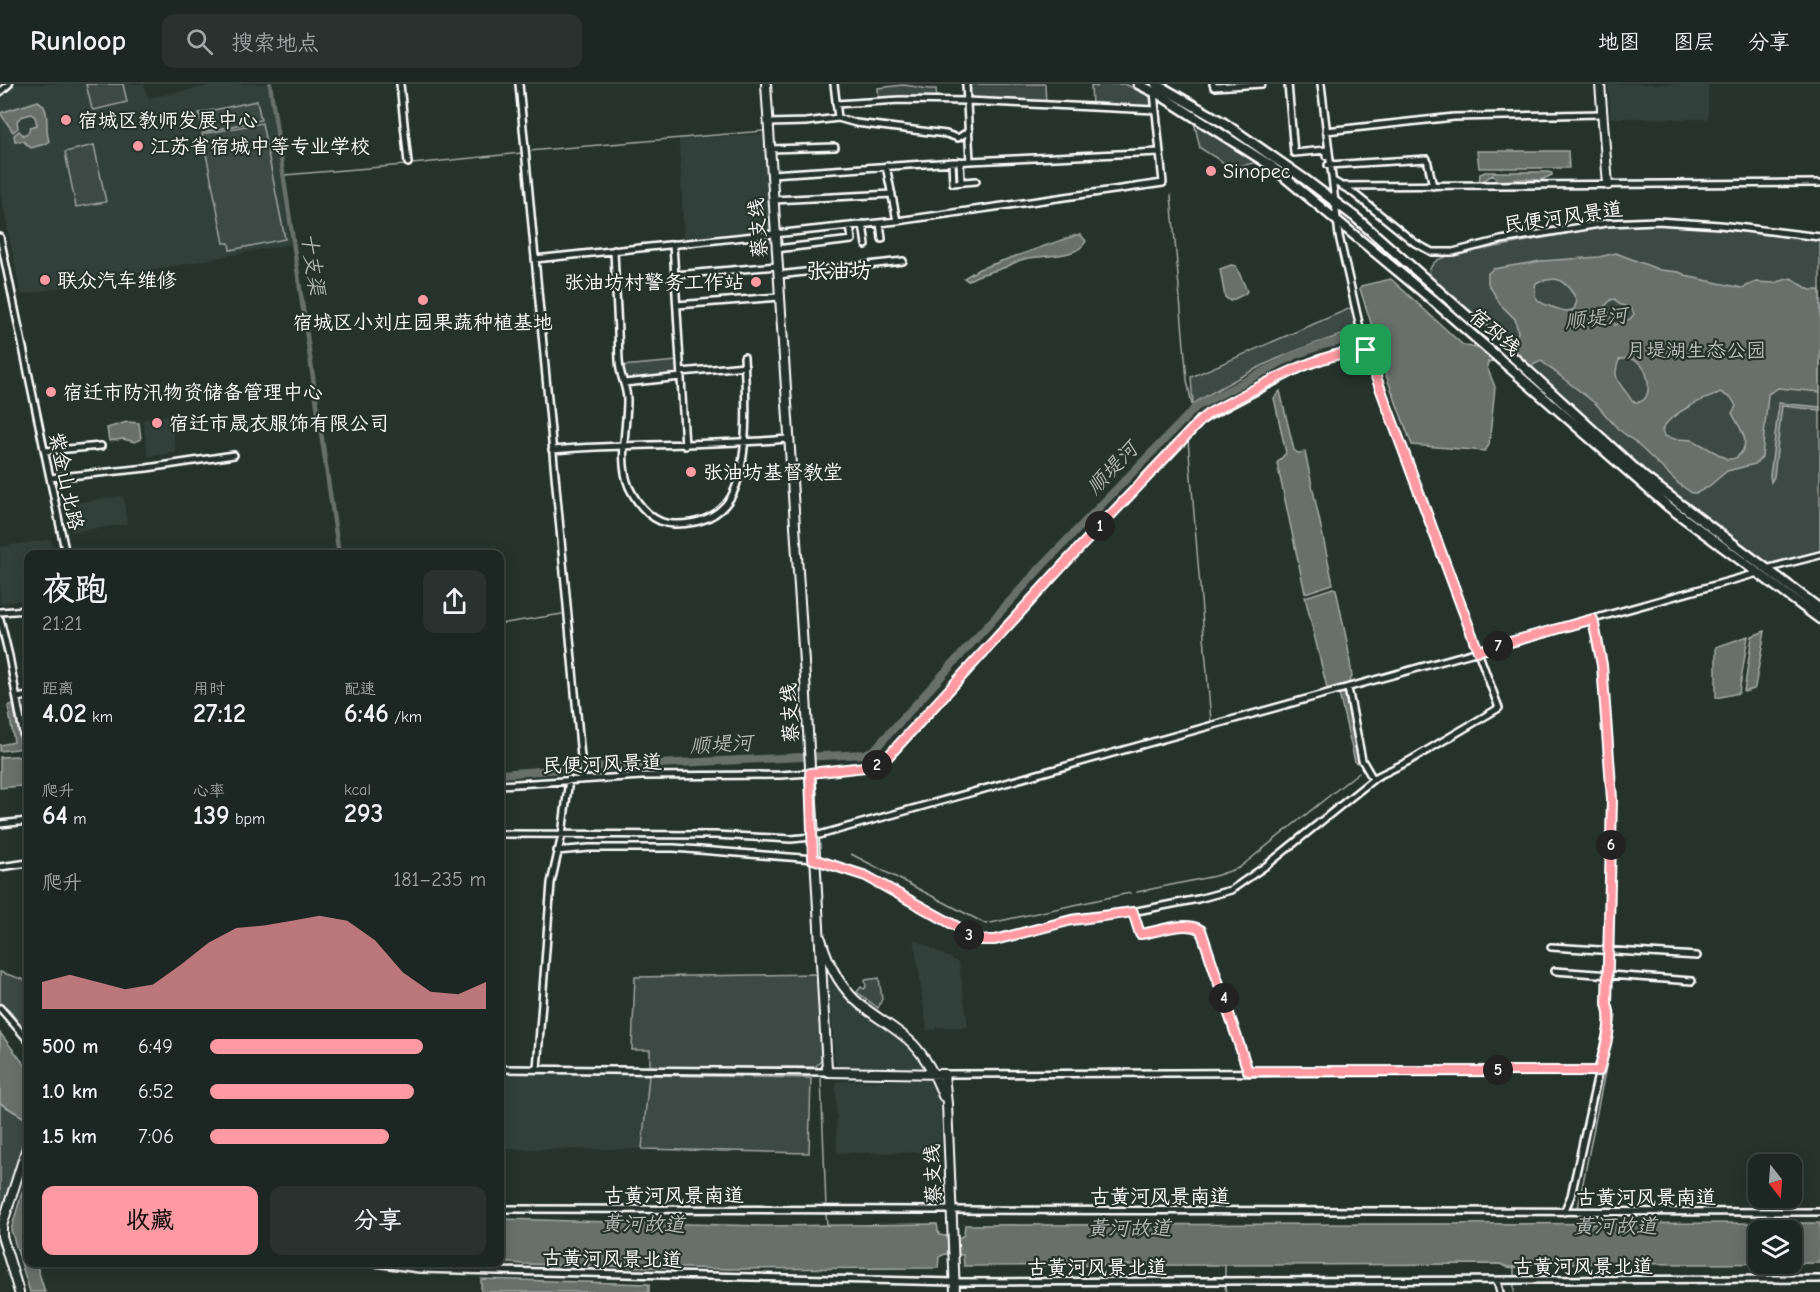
<!DOCTYPE html>
<html lang="zh">
<head>
<meta charset="utf-8">
<style>
  :root { --surface:#1c2622; --page:#29322f; --text:#f1f3f6; --muted:#a0a5a5; --line:#3a4340; --accent:#ff9aa2 }
  body { margin:0; font-family:"Comic Neue","LXGW WenKai TC",sans-serif; background:var(--page); color:var(--text); height:100vh; display:flex; flex-direction:column; font-size:22px; white-space:nowrap }
  * { box-sizing:border-box; margin:0 }
  p { font-size:20px; color:var(--muted) }
  .icon { flex:none; width:33px; height:33px; fill:none; stroke:currentColor; stroke-width:2; stroke-linecap:round; stroke-linejoin:round }
  .map { position:relative; flex:1; overflow:hidden }
  .side { position:absolute; left:24px; top:466px; width:480px; height:717px; display:flex; flex-direction:column; background:var(--surface); border-radius:12px; box-shadow:0 3px 15px #0003,0 0 0 2px var(--line) }
  .side>* { flex:none }
  .needle { width:39px; rotate:163deg }
  .controls { position:absolute; left:1748px; top:1070px; display:grid; gap:12px }
  .controls a { display:grid; place-items:center; width:54px; height:54px; border-radius:12px; background:var(--surface); box-shadow:0 3px 15px #0003,0 0 0 2px var(--line); font-size:30px }
  .pin { position:absolute; display:grid; place-items:center; width:51px; height:51px; color:#fff; margin:-26px; border-radius:12px; box-shadow:0 3px 9px #0006 }
  .km { position:absolute; width:30px; height:30px; margin:-15px; border-radius:50%; background:#222; color:#fff; font-size:16px; line-height:30px; text-align:center }
  .round { display:grid; place-items:center; flex:none; width:63px; height:63px; border-radius:12px; background:var(--page) }
  .head { display:flex; align-items:center; justify-content:space-between; height:102px; padding:0 18px }
  h1 { font-size:33px; font-weight:700; line-height:45px }
  .stats { display:grid; grid-template-columns:repeat(3,1fr); gap:9px; height:102px; padding:6px 18px }
  .stats div { display:grid; align-content:center }
  .stats b { font-size:26px; font-weight:700 }
  .stats small { font-size:16px; font-weight:400 }
  .stats p { font-size:16px }
  .chart { height:168px; padding:12px 18px }
  .chart p { display:flex; justify-content:space-between }
  .chart svg { width:100%; height:108px; margin-top:6px; fill:var(--accent); opacity:.7 }
  .primary-button { display:flex; gap:12px; margin-top:auto; padding:12px 18px }
  .primary-button a { flex:1; height:69px; border-radius:12px; background:var(--accent); color:#111; font-size:24px; font-weight:700; line-height:69px; text-align:center }
  .primary-button a+a { background:var(--page); color:var(--text) }
  ul { padding:0 18px; list-style:none; font-size:20px }
  li { display:grid; grid-template-columns:96px 72px 1fr; align-items:center; height:45px }
  li i { height:15px; border-radius:8px; background:var(--accent) }
  header { display:flex; align-items:center; gap:36px; box-sizing:border-box; height:84px; padding:0 30px; background:var(--surface); border-bottom:2px solid var(--line) }
  header strong { font-size:28px }
  nav { display:flex; gap:33px; margin-inline-start:auto; font-size:21px }
  .search { width:420px; height:54px; background:var(--page); display:flex; align-items:center; gap:15px; box-sizing:border-box; padding:0 21px; border-radius:12px; color:var(--muted); font-size:22px }
  .map>svg:first-child { display:block }
</style>
</head>
<body>
<header>
<strong>Runloop</strong>
<div class="search"><svg class="icon" aria-label="search" viewBox="0 0 24 24"><circle cx="10" cy="10" r="6"/><path d="M15 15l6 6"/></svg>搜索地点</div>
<nav><a>地图</a><a>图层</a><a>分享</a></nav>
</header>
<div class="map">
<svg width="1820" height="1208" viewBox="0 0 1820 1208">
  <rect width="100%" height="100%" fill="#26332d"/>
  <filter id="ink" filterUnits="userSpaceOnUse"><feTurbulence type="fractalNoise" baseFrequency=".0167" numOctaves="2"/><feDisplacementMap in="SourceGraphic" scale="12" xChannelSelector="R" yChannelSelector="G"/><feConvolveMatrix kernelMatrix="1 2 1 2 8 2 1 2 1" color-interpolation-filters="sRGB"/></filter>
  <g filter="url(#ink)">
    <path fill="#333f3a" d="M0 0H144L148 14 219 0H268L290 160 21 211 0 106Z
      M1608 0H1708V35L1611 34Z
      M765 50 772 146 684 153 679 55Z
      M171 330 176 369 148 372 143 335Z
      M123 412 127 440 71 448 67 420Z
      M51 455 54 471H28V515L0 520V463Z
      M914 855 959 879 968 943H936V946H927Z
      M828 884 844 914 905 960 925 984 838 982 835 976Z
      M500 989 649 991 642 1065H500Z
      M932 996 940 1019 941 1068 837 1069 836 997Z"/>
    <path fill="#3e4944" stroke="#9ea4a2" stroke-width="1.5" d="M86 0H123L127 18 94 26 92 25Z
      M967 0H1045L1046 20 968 16Z
      M1097 0H1125L1151 13V24L1092 22 1091 1 1097 3Z
      M903 1C915 2 925 6 936 5L937 15 879 17 878 4Z
      M257 17 261 36 203 48 199 29Z
      M1194 38 1258 78 1232 84 1200 64Z
      M262 39 285 155 230 166 229 159H224L202 50Z
      M94 61 106 118 76 123 65 68Z
      M1659 141 1712 144 1820 157V467L1767 480 1651 391 1432 195 1429 187C1433 177 1438 175 1448 172L1607 142Z
      M1353 223 1358 247C1298 261 1246 288 1193 320L1191 293Z
      M677 277 679 291 626 297 622 282Z
      M0 888 28 897V952L10 927 0 920Z
      M818 890 822 976 815 983H650V966H632L635 893Z
      M879 894 882 915 878 924 857 908 861 903 864 905 866 903 865 896Z
      M649 991 811 994 809 1069 642 1065Z
      M0 1019 28 1036V1050L0 1133Z"/>
    <path fill="#67706c" stroke="#a4a9a7" stroke-width="1.5" fill-rule="evenodd" d="M38 17C52 25 44 44 49 57L45 60 31 64 23 57H15L14 51 19 47 23 51 28 49 30 43 37 41 35 33 31 30 21 33 17 37 18 44 13 48 0 29Z
      M1477 67H1568L1569 84H1479Z
      M1485 88H1548L1552 89V91L1539 97C1528 92 1511 97 1498 97L1493 91 1479 99 1480 90Z
      M1076 151H1081L1086 157C1077 176 1038 170 1021 176 1015 178 1009 182 1003 184 991 189 978 189 968 197L964 194 979 185Z
      M1616 169 1660 186 1679 188 1690 193 1742 204 1756 198 1774 199 1791 194 1810 206H1820V308L1778 304 1768 310 1762 373 1755 380 1727 387 1708 403 1697 409H1692L1679 400 1634 357 1618 345 1596 320 1541 277 1529 283 1497 280 1493 277 1488 278 1487 283 1495 303 1489 361 1485 367 1412 361 1371 251V239L1360 205 1361 202 1391 195 1463 261 1485 266 1510 258 1516 253 1518 248 1515 235 1500 220 1488 199V189L1493 185 1541 177 1599 173ZM1555 195C1565 197 1573 208 1577 217L1574 225C1567 229 1562 226 1555 224 1541 219 1531 217 1536 199L1540 197ZM1615 215 1619 220 1631 224 1634 230 1630 235 1615 241 1607 225 1606 221 1611 216ZM1627 274C1632 275 1638 277 1641 281 1651 291 1653 324 1632 317 1623 301 1610 296 1619 276ZM1720 308 1732 315 1736 322 1732 329C1738 342 1752 356 1740 370 1736 375 1733 375 1727 375L1693 356 1675 355 1664 352 1662 346C1667 334 1690 321 1702 316 1709 313 1714 313 1720 308Z
      M1231 181 1236 182 1247 207 1245 210 1230 217 1225 213 1220 185Z
      M1280 307 1294 366 1298 369 1305 368 1333 500 1305 509 1277 379 1286 369 1274 314Z
      M1779 319 1820 323V326L1782 322 1774 393 1771 398 1770 392Z
      M127 338 139 339 141 355 135 358 123 355 109 357 107 344Z
      M1333 504 1336 505 1348 563 1352 593 1348 599 1330 605 1327 604 1305 513Z
      M1765 547 1755 603 1754 605 1744 608 1752 552Z
      M1748 552 1739 609 1716 614V563Z
      M1345 608 1360 676 1357 679 1355 678 1339 610Z
      M13 620 22 663 18 665 0 667V661L14 658 8 622Z
      M16 672 24 675 26 698 21 702 0 704V673Z
      M0 949 28 985V1036L0 1019Z
      M28 1088V1179H36L45 1208H30L11 1146Z
      M500 1135 764 1142 937 1140 939 1151 959 1154 964 1151 965 1141 1820 1139V1179L1696 1180 1536 1179C1522 1182 1514 1187 1500 1180L964 1182 963 1171 945 1170 939 1173 938 1184 728 1185 522 1180 500 1178ZM1758 1146H1791V1179H1758Z
      M481 1195 649 1200V1208H481Z"/>
    <g fill="none" stroke-linecap="round" stroke-linejoin="round">
      <path stroke="#a4a9a7" stroke-width="1.5" d="M522 0 527 57
        M412 80 522 69
        M284 91 405 81
        M1171 111 1187 296 1193 326
        M538 173 528 67 764 47
        M539 178 556 364
        M1188 356 1211 638
        M556 369 566 467
        M500 540 562 530
        M851 770 986 840 1130 809
        M1137 808 1215 792 1239 784 1359 688
        M821 994 826 1123
        M1578 1124 1616 932
        M826 1130 827 1141
        M1578 1140V1132
        M1514 1193V1182
        M1225 1194V1180
        M1225 1202 1226 1208
        M1514 1208V1201"/>
      <path stroke="#67706c" stroke-width="4.5" d="M270 0 339 471"/>
      <path stroke="#67706c" stroke-width="8" d="M500 690 576 684 865 670 874 666 1043 481 1196 323 1295 271 1323 261 1351 255 1381 257"/>
      <g stroke="#fff" stroke-width="10">
        <path id="street" d="M400 0 408 79
          M519 0 583 695
          M834 0 838 34 856 39 946 50 958 54 969 47
          M966 0 970 77
          M1213 0 1214 3 1262 0
          M1288 0 1294 69 1326 66V72
          M0 8 9 0
          M836 20 900 16 967 17 1155 26
          M768 39 806 38 838 34
          M1326 47 1454 33 1602 30
          M770 65 835 63
          M960 77 961 98
          M952 78 953 99 976 97
          M1328 81 1427 75 1433 102
          M886 82 897 137
          M772 90 970 77 1159 68
          M1333 97 1352 108 1415 159 1432 168H1453L1501 156 1606 139 1657 137 1720 141 1820 153
          M1342 102 1820 99
          M773 116 892 110
          M880 139 882 155
          M863 140 866 161
          M0 153 66 471
          M673 160 685 362
          M776 165 852 156 850 142
          M614 166C615 194 617 221 618 249 619 261 618 274 620 285 622 296 627 305 627 316 627 344 618 377 629 403 638 422 654 441 676 440 698 440 719 433 731 413 750 380 746 311 744 273
          M535 175 897 137 1163 99 1154 8
          M675 191 777 182
          M778 191 903 177
          M677 221 779 213
          M681 288 745 282
          M624 299 681 293
          M552 366C631 359 709 362 788 355
          M45 367 101 362
          M50 394 147 384 234 371
          M1766 485 1820 471
          M0 528 28 526
          M0 535 9 572 28 676
          M1348 604 1362 676 1373 695
          M17 614 28 612
          M500 701 642 692 780 691 810 689 874 682 882 679 896 665 1067 477 1201 336 1310 279 1337 270 1367 266
          M0 740 28 737
          M500 750 715 751 791 755 812 753 1758 489
          M557 767 589 764H674L814 775 866 792 981 856H995L1072 835 1132 828 1198 815 1231 806 1267 781 1376 693 1409 677 1499 624 1364 261 1339 152 1321 0
          M0 783 28 779
          M1133 828 1140 850C1158 847 1185 836 1201 846L1248 987
          M1551 863 1697 872
          M1555 887 1692 897
          M0 924 28 956
          M500 985 828 988
          M537 985 551 799 562 751 569 695
          M944 990 1599 987
          M500 1125 1820 1128
          M1564 1128 1571 1112 1608 945 1610 928 1607 920 1612 715 1602 581 1593 535
          M375 1179 419 1185 954 1198 1820 1195
          M1497 1197 1500 1208"/>
      </g>
      <g stroke="#fff" stroke-width="12">
        <path id="secondary" d="M766 0 805 594 827 985 828 988 944 990 947 1020 955 1208
          M1600 0 1608 101
          M821 855C828 879 841 905 861 921 878 935 898 945 913 960 927 975 936 993 943 1012
          M19 1208 2 1152V1142L28 1060"/>
      </g>
      <g stroke="#fff" stroke-width="13">
        <path id="primary" d="M1138 0 1160 11 1270 81 1430 214 1669 423 1820 535
          M1156 0 1224 39 1303 94 1355 133 1490 252 1644 393 1820 525"/>
      </g>
      <use href="#street" stroke="#26332d" stroke-width="5"/>
      <use href="#secondary" stroke="#26332d" stroke-width="8"/>
      <use href="#primary" stroke="#26332d" stroke-width="8"/>
    </g>
  </g>
  <g fill="none" stroke-linecap="round" stroke-linejoin="round" filter="url(#ink)">
    <g stroke="#fff" stroke-width="12">
      <path id="route" d="M1366 266 1478 567 1593 535 1602 581 1612 715 1607 920C1614 940 1604 966 1599 987H1248L1201 846C1185 836 1158 848 1140 850L1133 828 1072 836 995 856H981L866 792 813 775 810 689 874 682 882 679 1067 477 1201 336 1208 330C1254 306 1314 269 1366 266Z"/>
    </g>
    <use href="#route" stroke="#ff9aa2" stroke-width="8"/>
  </g>
  <g fill="#ff9aa2" stroke="#26332d" stroke-width="2">
    <circle cx="66" cy="36" r="6"/>
    <circle cx="138" cy="62" r="6"/>
    <circle cx="1211" cy="87" r="6"/>
    <circle cx="45" cy="196" r="6"/>
    <circle cx="756" cy="198" r="6"/>
    <circle cx="423" cy="216" r="6"/>
    <circle cx="51" cy="308" r="6"/>
    <circle cx="157" cy="339" r="6"/>
    <circle cx="691" cy="388" r="6"/>
  </g>
  <g text-anchor="middle" dominant-baseline="central" stroke-width="4.5" stroke-linejoin="round" paint-order="stroke">
    <g font-size="20" fill="#fff" stroke="#26332d" text-anchor="start">
      <text x="78" y="36">宿城区教师发展中心</text>
      <text x="150" y="62">江苏省宿城中等专业学校</text>
      <text x="1223" y="87">Sinopec</text>
      <text x="57" y="196">联众汽车维修</text>
      <text x="744" y="198" text-anchor="end">张油坊村警务工作站</text>
      <text x="423" y="238" text-anchor="middle">宿城区小刘庄园果蔬种植基地</text>
      <text x="63" y="308">宿迁市防汛物资储备管理中心</text>
      <text x="169" y="339">宿迁市晟衣服饰有限公司</text>
      <text x="703" y="388">张油坊基督教堂</text>
    </g>
    <g font-size="20" fill="#fff" stroke="#26332d">
      <text transform="translate(1563 133) rotate(-8)">民便河风景道</text>
      <text transform="translate(758 144) rotate(-94)">蔡支线</text>
      <text transform="translate(1495 248) rotate(41)">宿邳线</text>
      <text transform="translate(66 397) rotate(78)">紫金山北路</text>
      <text transform="translate(790 629) rotate(-93)">蔡支线</text>
      <text transform="translate(602 680) rotate(-2)">民便河风景道</text>
      <text transform="translate(933 1090) rotate(-92)">蔡支线</text>
      <text x="674" y="1111">古黄河风景南道</text>
      <text x="1160" y="1112">古黄河风景南道</text>
      <text x="1646" y="1113">古黄河风景南道</text>
      <text transform="translate(612 1175) rotate(1)">古黄河风景北道</text>
      <text x="1583" y="1182">古黄河风景北道</text>
      <text x="1097" y="1183">古黄河风景北道</text>
    </g>
    <g font-size="20" fill="#bbbfbe" stroke="#26332d">
      <text x="1696" y="266">月堤湖生态公园</text>
    </g>
    <g font-size="21" font-style="italic" fill="#b3b8b6" stroke="#26332d">
      <text transform="translate(313 180) rotate(82)">十支渠</text>
      <text transform="translate(1596 234) rotate(-6)">顺堤河</text>
      <text transform="translate(1112 384) rotate(-46)">顺堤河</text>
      <text transform="translate(721 660) rotate(-3)">顺堤河</text>
      <text transform="translate(643 1140) rotate(1)">黄河故道</text>
      <text x="1615" y="1142">黄河故道</text>
      <text x="1129" y="1144">黄河故道</text>
    </g>
    <g font-size="22" fill="#fff" stroke="#26332d">
      <text x="839" y="187">张油坊</text>
    </g>
  </g>
</svg>
<div class="controls">
<a><svg class="needle" viewBox="-14 -14 28 28"><path d="M0-13l5 13h-10z" fill="#e53935"/><path d="M0 13l5-13h-10z" fill="#a0a5a5"/></svg></a>
<a><svg class="icon" aria-label="layers" viewBox="0 0 24 24"><path d="M12 4l9 5-9 5-9-5zM3 14l9 5 9-5"/></svg></a>
</div>
<div class="pin" style="left:1366px;top:266px;background:#1e9e55"><svg class="icon" aria-label="arrive" viewBox="0 0 24 24"><path d="M6 21V4h12l-3 4 3 4H6"/></svg></div>
<b class="km" style="left:1100px;top:442px">1</b>
<b class="km" style="left:877px;top:681px">2</b>
<b class="km" style="left:969px;top:851px">3</b>
<b class="km" style="left:1224px;top:914px">4</b>
<b class="km" style="left:1498px;top:986px">5</b>
<b class="km" style="left:1611px;top:761px">6</b>
<b class="km" style="left:1498px;top:562px">7</b>
<section class="side">
<div class="head"><div><h1>夜跑</h1><p>21:21</p></div><a class="round"><svg class="icon" aria-label="share" viewBox="0 0 24 24"><path d="M12 15V3M7 8l5-5 5 5M5 13v7h14v-7"/></svg></a></div>
<div class="stats">
<div><p>距离</p><b>4.02<small> km</small></b></div>
<div><p>用时</p><b>27:12</b></div>
<div><p>配速</p><b>6:46<small> /km</small></b></div>
</div>
<div class="stats">
<div><p>爬升</p><b>64<small> m</small></b></div>
<div><p>心率</p><b>139<small> bpm</small></b></div>
<div><p>kcal</p><b>293</b></div>
</div>
<div class="chart"><p><span>爬升</span>181–235 m</p>
<svg viewBox="0 0 160 44" preserveAspectRatio="none"><path d="M0 44V33L10 30L20 33L30 36L40 34L50 26L60 17L70 11L80 10L90 8L100 6L110 8L120 16L130 29L140 37L150 38L160 33V44z"/></svg>
</div>
<ul>
<li><b>500 m</b>6:49<i style="width:77%"></i></li>
<li><b>1.0 km</b>6:52<i style="width:74%"></i></li>
<li><b>1.5 km</b>7:06<i style="width:65%"></i></li>
</ul>
<div class="primary-button"><a>收藏</a><a>分享</a></div>
</section>
</div>
</body>
</html>
